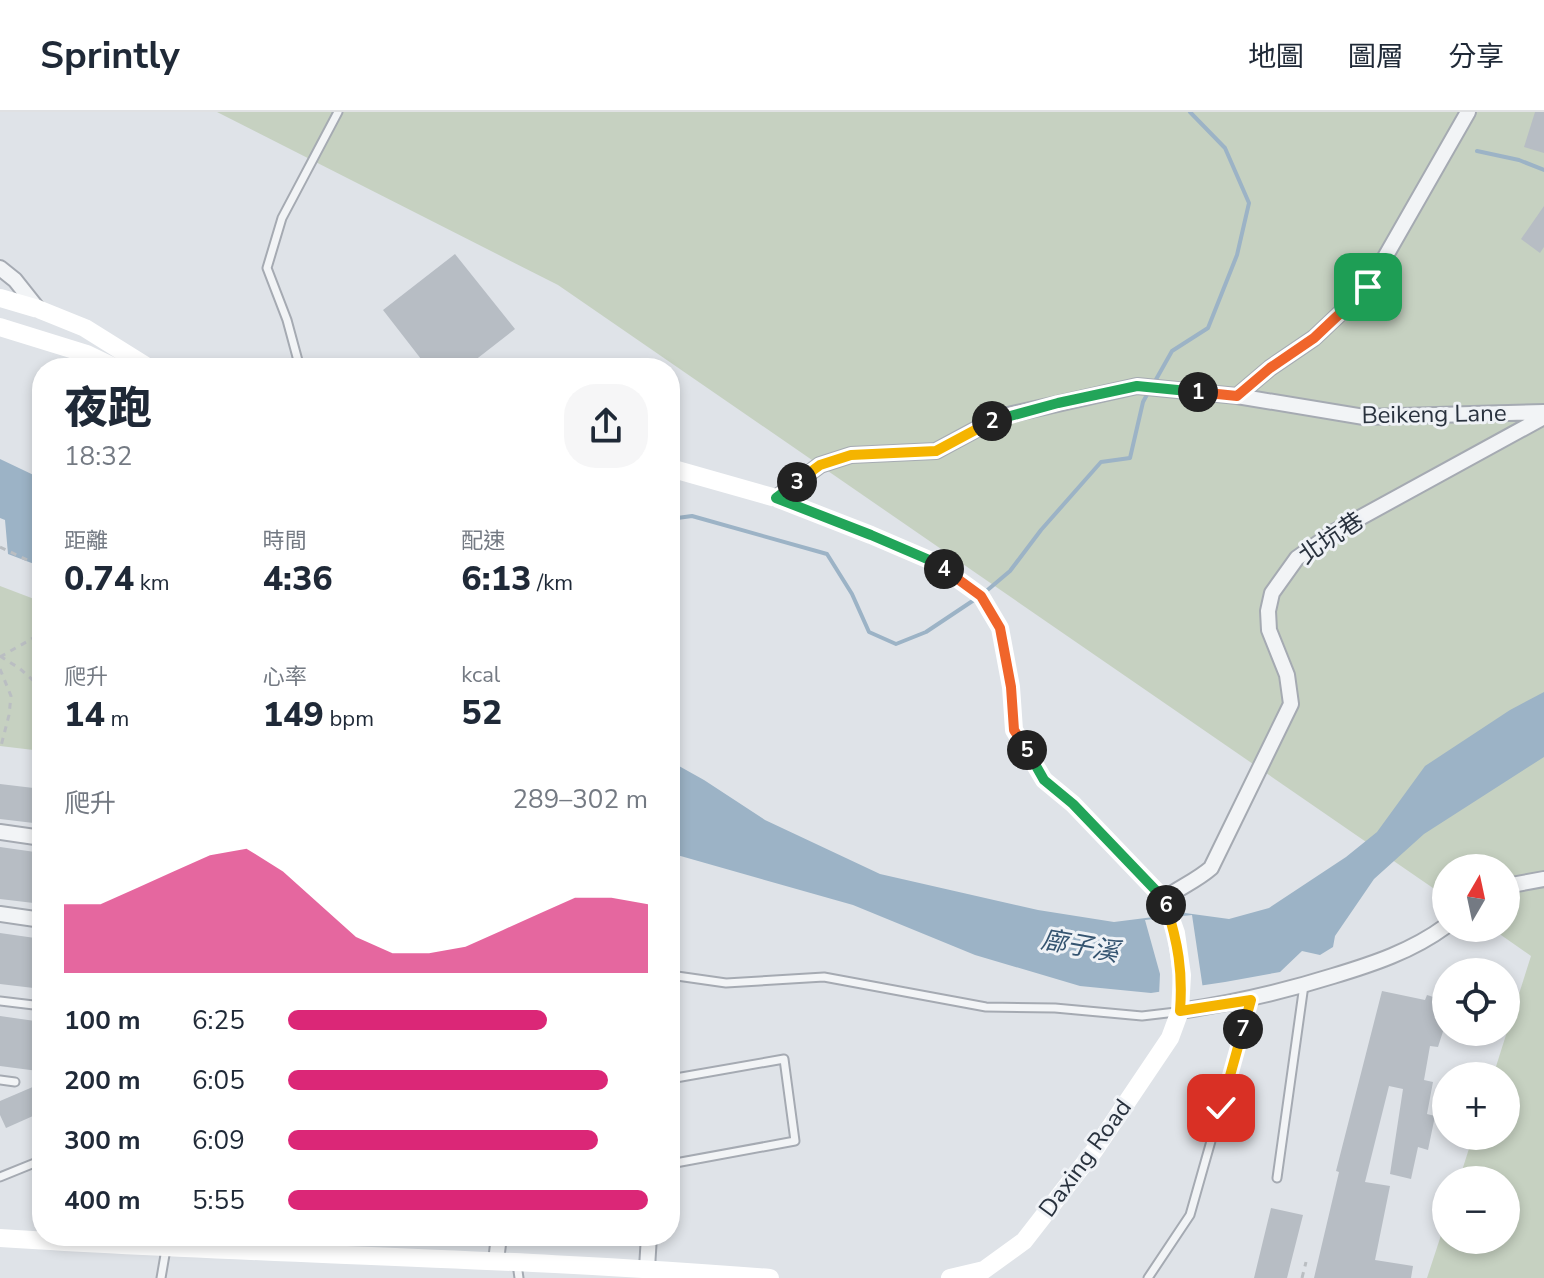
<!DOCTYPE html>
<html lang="zh-TW">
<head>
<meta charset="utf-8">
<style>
  :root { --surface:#fff; --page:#f6f6f7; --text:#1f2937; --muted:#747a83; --line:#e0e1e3; --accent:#db2777 }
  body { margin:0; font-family:"Nunito Sans","Noto Sans TC",sans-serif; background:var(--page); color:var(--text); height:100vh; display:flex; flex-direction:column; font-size:30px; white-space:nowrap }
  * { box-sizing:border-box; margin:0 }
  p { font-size:26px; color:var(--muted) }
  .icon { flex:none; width:44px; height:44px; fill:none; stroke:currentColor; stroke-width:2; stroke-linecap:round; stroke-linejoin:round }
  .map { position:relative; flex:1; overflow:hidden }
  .sheet { position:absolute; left:32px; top:246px; width:648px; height:888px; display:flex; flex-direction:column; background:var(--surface); border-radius:32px; box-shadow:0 4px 12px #0003 }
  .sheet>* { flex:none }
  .needle { width:52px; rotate:9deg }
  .controls { position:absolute; left:1432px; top:742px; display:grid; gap:16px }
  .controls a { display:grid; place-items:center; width:88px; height:88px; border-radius:50%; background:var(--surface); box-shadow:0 4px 12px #0003; font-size:40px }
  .pin { position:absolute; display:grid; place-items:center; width:68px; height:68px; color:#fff; margin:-34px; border-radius:16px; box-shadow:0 4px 12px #0006 }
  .km { position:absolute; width:40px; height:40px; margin:-20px; border-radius:50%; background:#222; color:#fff; font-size:22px; line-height:40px; text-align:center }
  .round { display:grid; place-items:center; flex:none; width:84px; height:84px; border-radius:32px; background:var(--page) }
  .summary { display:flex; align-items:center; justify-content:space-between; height:136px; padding:0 32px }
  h1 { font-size:44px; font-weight:800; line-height:60px }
  .stats { display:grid; grid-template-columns:repeat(3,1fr); gap:12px; height:136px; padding:8px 32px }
  .stats div { display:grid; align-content:center }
  .stats b { font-size:34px; font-weight:800 }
  .stats small { font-size:22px; font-weight:400 }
  .stats p { font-size:22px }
  .chart { height:224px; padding:16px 32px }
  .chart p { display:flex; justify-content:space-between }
  .chart svg { width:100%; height:144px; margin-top:8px; fill:var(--accent); opacity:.7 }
  ul { padding:0 32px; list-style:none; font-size:26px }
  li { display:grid; grid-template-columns:128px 96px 1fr; align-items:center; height:60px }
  li i { height:20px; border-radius:10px; background:var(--accent) }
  header { display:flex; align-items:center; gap:48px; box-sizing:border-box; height:112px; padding:0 40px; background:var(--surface); border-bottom:2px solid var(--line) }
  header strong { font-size:38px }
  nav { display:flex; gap:44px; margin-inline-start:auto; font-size:28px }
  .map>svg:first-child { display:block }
</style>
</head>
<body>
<header>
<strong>Sprintly</strong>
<nav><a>地圖</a><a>圖層</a><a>分享</a></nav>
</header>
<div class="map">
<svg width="1544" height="1166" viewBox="0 0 1544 1166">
  <rect width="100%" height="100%" fill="#dfe3e8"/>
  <path fill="#c6d1c1" d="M217 0H1544V1166H1427L1446 1108V1128H1506V1068H1459L1473 1024H1506V964H1493L1531 844 1491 816H1506V756H1446V785L558 173Z
    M0 474 42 490V639L0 634Z"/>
  <path fill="#9cb3c6" d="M0 347 42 367V455L8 442 5 408 0 406Z
    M1544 580V645L1424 722 1374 767 1335 824 1333 835 1320 843 1302 839 1280 860 1225 870 1151 881 1080 874 975 843 853 793 670 741V649L704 668 765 708 880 762 1038 798 1114 810 1185 801 1229 807 1269 796 1346 745 1377 720 1425 654 1510 598Z"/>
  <path fill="#dfe3e8" d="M1192 803 1203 877 1159 884 1160 862 1145 808Z"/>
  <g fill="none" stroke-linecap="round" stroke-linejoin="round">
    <path stroke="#9cb3c6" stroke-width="4" d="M1477 39 1519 48 1544 58
      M1154 271 1172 239 1208 216 1237 143 1249 91 1225 36 1190 0
      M670 407 692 404 827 442 852 482 869 520 896 532 926 520 977 486
      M984 481 1010 459 1041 418 1101 350 1130 346 1143 290 1149 279"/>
  </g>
  <path fill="#b7bdc4" d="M1535 0H1544V41L1524 35Z
    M1544 94V135L1540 141 1521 127Z
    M455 142 515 217 465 256H428L383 198Z
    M0 672 42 677V712L0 707Z
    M0 735 42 741V792L0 787Z
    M0 821 42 827V877L0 872Z
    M1382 879 1425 888 1427 883 1446 889V910L1438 935 1430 934 1424 968 1433 970 1427 1002 1435 1004 1428 1038 1418 1035 1411 1067 1390 1062 1403 977 1389 974 1365 1070 1390 1074 1375 1148 1413 1154 1411 1166H1314L1339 1060 1336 1059Z
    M0 904 42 910 38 959 0 954Z
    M42 971V1000L6 1016 0 1003V989Z
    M1271 1096 1303 1103 1287 1166H1254Z"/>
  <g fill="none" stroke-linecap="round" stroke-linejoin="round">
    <g stroke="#a5aab2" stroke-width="11">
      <path id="service" d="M300 256 287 208 267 156 282 106 338 0
        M670 863 726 871 824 865 986 895 1055 896 1142 904 1176 900
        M0 889 42 894
        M670 967 784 947 795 1029 670 1052
        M0 968 15 970
        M0 1065 42 1048
        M1277 1066 1304 873
        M517 1152 519 1166
        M161 1166 166 1137
        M1148 1166 1190 1103 1251 888"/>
    </g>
    <g stroke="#a5aab2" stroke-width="18">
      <path id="minor" d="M0 156 15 168 38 197
        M1237 284 1270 256 1314 226 1368 175 1468 0
        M776 386 820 353 851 343 936 339 999 305 1137 274 1237 284 1364 305 1544 300
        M0 720 42 726
        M1506 774 1544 767
        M1164 787C1180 775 1196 769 1211 756L1291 592 1287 563 1269 518 1268 499 1272 481 1297 446 1334 420 1544 305
        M0 802 42 808
        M1180 899C1233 891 1282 880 1333 864 1373 852 1412 839 1446 814
        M496 1149 499 1124
        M647 1156 649 1124"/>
    </g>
    <path stroke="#babec2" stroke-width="3" stroke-dasharray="6 6" stroke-linecap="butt" d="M0 435 42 455
      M0 544 19 556 42 576
      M0 545 42 521
      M0 557 11 584 9 603 1 634
      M1302 1166 1306 1150"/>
    <use href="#service" stroke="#f2f4f6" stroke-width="7"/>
    <use href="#minor" stroke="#f2f4f6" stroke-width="14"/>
    <path stroke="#fff" stroke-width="18" d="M0 186 38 197 85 216 149 256
      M0 215 87 242 116 256
      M670 356 776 386 871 423 934 450 981 484 1000 516 1011 575 1014 618 1044 668 1073 692 1164 787 1176 821 1182 863 1180 899 1170 926 1094 1039 1024 1129 984 1158 950 1166
      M0 1126C256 1143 513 1145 770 1166"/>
  </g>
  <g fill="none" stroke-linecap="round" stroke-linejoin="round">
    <g stroke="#fff" stroke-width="16">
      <path id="split-1" d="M1198 280 1237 284 1270 256 1314 226 1368 175"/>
    </g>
    <g stroke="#fff" stroke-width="16">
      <path id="split-2" d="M992 309 1058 291 1137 274 1198 280"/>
    </g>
    <g stroke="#fff" stroke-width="16">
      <path id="split-3" d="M797 370 820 353 851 343 936 339 992 309"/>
    </g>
    <g stroke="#fff" stroke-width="16">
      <path id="split-4" d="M797 370 776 386 871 423 934 450 944 457"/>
    </g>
    <g stroke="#fff" stroke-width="16">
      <path id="split-5" d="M944 457 981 484 1000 516 1011 575 1014 618 1027 638"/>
    </g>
    <g stroke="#fff" stroke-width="16">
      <path id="split-6" d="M1027 638 1044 668 1073 692 1164 787 1166 793"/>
    </g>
    <g stroke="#fff" stroke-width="16">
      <path id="split-7" d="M1166 793C1178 831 1183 859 1180 899L1251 888 1243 917"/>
    </g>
    <g stroke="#fff" stroke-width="16">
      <path id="split-8" d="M1221 996 1243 917"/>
    </g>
    <use href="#split-1" stroke="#f0652b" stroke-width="10"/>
    <use href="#split-2" stroke="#22a559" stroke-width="10"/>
    <use href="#split-3" stroke="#f5b400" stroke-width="10"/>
    <use href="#split-4" stroke="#22a559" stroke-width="10"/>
    <use href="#split-5" stroke="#f0652b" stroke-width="10"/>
    <use href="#split-6" stroke="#22a559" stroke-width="10"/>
    <use href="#split-7" stroke="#f5b400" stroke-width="10"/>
    <use href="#split-8" stroke="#f5b400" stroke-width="10"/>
  </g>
  <g text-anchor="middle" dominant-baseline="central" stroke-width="6" stroke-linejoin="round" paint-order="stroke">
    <g font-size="24" fill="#29323e" stroke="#eff2f6">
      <text transform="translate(1434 302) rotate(-1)">Beikeng Lane</text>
      <text transform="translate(1331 426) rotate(-34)">北坑巷</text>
      <text transform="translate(1085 1046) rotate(-54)">Daxing Road</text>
    </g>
    <g font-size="26" font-style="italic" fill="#355470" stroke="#eff2f6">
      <text transform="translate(1080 834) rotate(10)">廍子溪</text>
    </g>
  </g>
</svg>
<div class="controls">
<a><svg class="needle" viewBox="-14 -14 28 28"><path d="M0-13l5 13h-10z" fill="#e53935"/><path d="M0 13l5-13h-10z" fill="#747a83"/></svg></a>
<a><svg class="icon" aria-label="locate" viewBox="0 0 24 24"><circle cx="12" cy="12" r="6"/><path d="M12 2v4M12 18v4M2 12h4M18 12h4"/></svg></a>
<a>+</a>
<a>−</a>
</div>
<div class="pin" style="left:1368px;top:175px;background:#1e9e55"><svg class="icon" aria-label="arrive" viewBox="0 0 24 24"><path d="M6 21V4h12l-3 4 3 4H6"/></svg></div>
<div class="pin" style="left:1221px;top:996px;background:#d93025"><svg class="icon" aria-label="check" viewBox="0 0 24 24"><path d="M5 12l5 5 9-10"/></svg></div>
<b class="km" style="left:1198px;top:280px">1</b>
<b class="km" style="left:992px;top:309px">2</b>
<b class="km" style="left:797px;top:370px">3</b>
<b class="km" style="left:944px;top:457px">4</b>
<b class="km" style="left:1027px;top:638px">5</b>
<b class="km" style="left:1166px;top:793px">6</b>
<b class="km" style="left:1243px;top:917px">7</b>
<section class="sheet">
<div class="summary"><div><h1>夜跑</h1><p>18:32</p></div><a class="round"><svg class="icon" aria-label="share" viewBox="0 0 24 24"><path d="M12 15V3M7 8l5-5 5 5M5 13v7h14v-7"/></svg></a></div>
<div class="stats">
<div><p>距離</p><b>0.74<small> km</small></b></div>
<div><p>時間</p><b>4:36</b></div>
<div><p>配速</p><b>6:13<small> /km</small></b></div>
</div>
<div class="stats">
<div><p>爬升</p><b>14<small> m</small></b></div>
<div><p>心率</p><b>149<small> bpm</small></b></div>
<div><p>kcal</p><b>52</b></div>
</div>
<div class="chart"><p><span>爬升</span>289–302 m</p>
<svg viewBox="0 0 160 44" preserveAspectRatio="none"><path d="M0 44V23L10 23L20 18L30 13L40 8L50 6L60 13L70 23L80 33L90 38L100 38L110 36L120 31L130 26L140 21L150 21L160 23V44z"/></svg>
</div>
<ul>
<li><b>100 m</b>6:25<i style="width:72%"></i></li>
<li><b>200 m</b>6:05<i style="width:89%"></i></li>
<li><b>300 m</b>6:09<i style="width:86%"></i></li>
<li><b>400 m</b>5:55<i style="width:100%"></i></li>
</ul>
</section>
</div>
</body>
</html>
